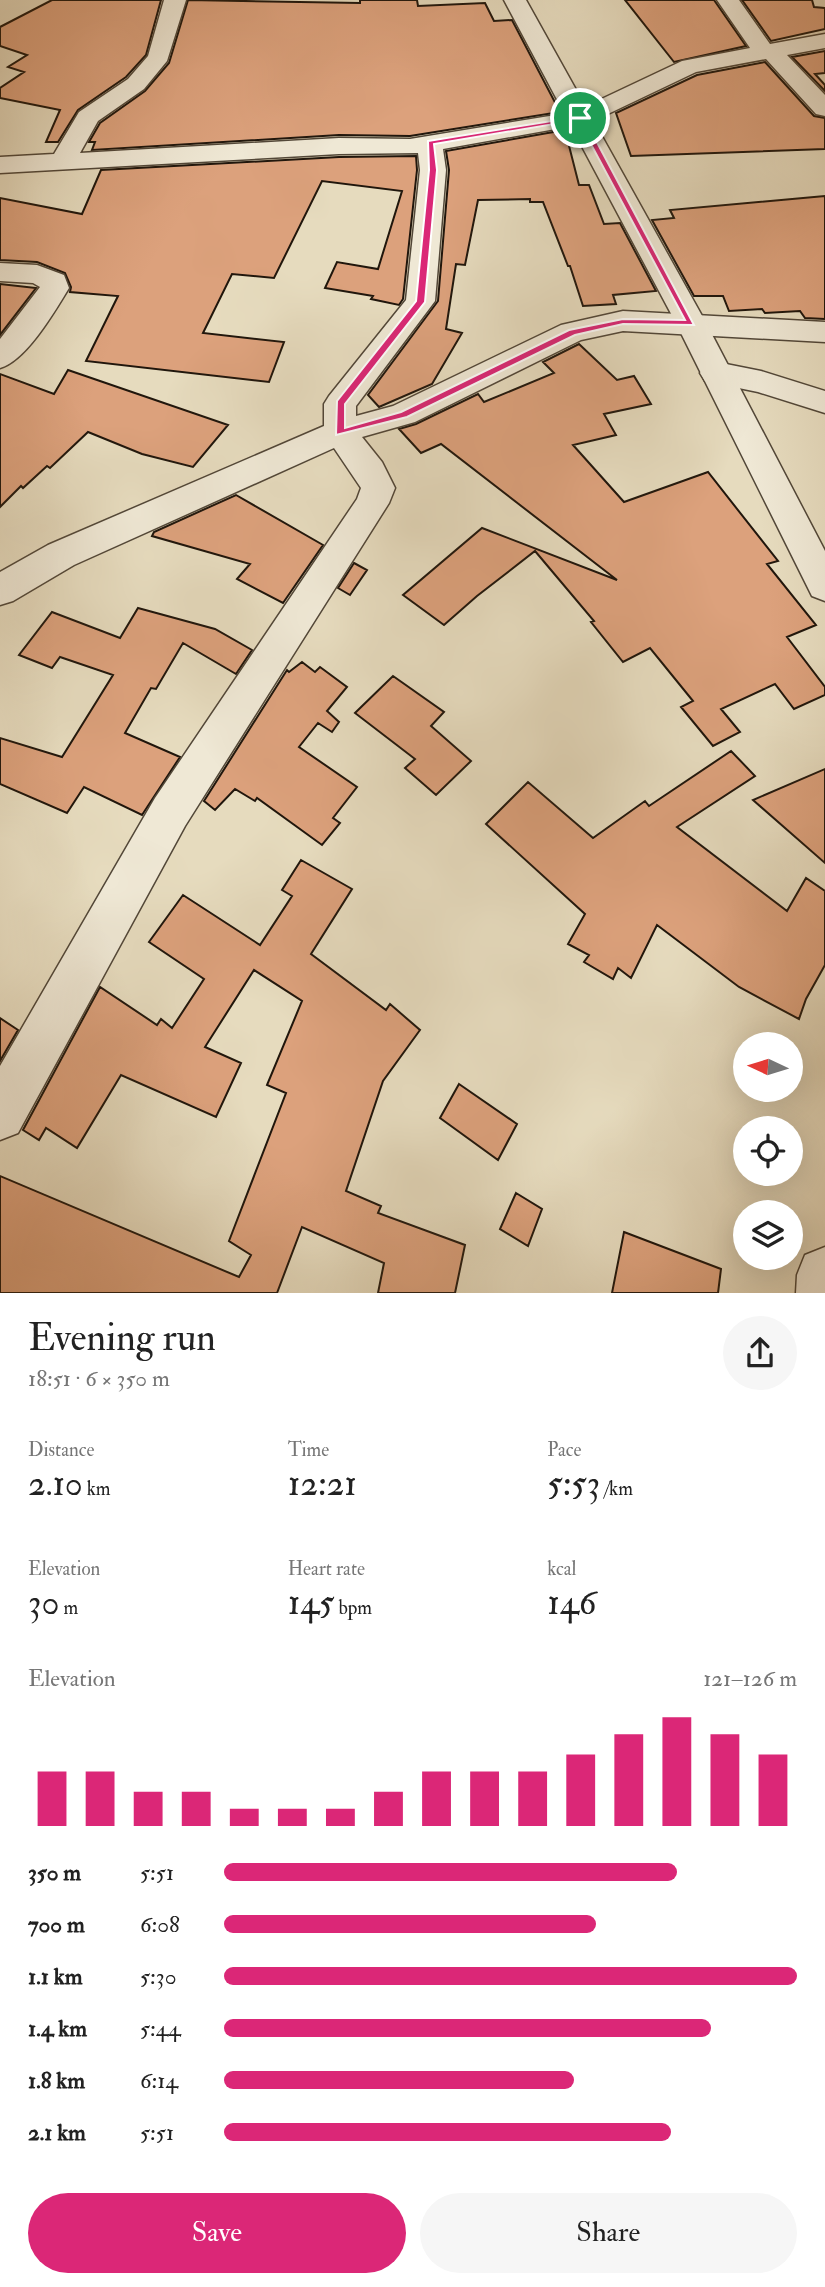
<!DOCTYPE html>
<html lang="en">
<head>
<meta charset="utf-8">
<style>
  :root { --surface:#fff; --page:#f6f6f6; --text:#222; --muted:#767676; --accent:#db2777 }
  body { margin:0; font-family:"IM FELL Double Pica",serif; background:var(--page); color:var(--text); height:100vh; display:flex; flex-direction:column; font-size:26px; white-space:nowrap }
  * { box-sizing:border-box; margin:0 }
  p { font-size:23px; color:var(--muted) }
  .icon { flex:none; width:38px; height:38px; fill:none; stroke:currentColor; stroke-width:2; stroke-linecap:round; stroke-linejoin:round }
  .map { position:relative; height:1293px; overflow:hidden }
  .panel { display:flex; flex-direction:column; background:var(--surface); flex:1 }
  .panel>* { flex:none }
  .needle { width:46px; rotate:274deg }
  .fabs { position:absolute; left:733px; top:1032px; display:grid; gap:14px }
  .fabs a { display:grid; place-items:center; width:70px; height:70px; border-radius:50%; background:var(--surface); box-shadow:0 7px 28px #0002; font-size:35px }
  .pin { position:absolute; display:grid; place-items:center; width:60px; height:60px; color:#fff; margin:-30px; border:4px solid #fff; border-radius:50%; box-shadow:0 2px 7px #0007 }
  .round { display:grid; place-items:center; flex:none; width:74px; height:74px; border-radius:37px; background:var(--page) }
  .headline { display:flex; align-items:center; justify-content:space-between; height:119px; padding:0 28px }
  h1 { font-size:38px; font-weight:600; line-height:52px }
  .metrics { display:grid; grid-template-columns:repeat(3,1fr); gap:10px; height:119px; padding:7px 28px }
  .metrics div { display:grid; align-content:center }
  .metrics b { font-size:35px; font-weight:600 }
  .metrics small { font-size:19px; font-weight:400 }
  .metrics p { font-size:19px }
  .chart { height:196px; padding:14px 28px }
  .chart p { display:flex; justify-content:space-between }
  .chart svg { width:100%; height:126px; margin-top:7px; stroke:var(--accent); stroke-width:6 }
  .cta { display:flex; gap:14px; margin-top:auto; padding:14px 28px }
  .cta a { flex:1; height:80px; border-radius:42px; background:var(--accent); color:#fff; font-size:28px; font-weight:600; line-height:80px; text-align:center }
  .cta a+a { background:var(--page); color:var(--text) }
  ul { padding:0 28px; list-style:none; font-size:23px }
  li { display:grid; grid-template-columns:112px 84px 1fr; align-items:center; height:52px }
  li i { height:18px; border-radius:9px; background:var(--accent) }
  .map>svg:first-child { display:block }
</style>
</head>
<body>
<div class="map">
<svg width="825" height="1293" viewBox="0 0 825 1293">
  <rect width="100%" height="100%" fill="#e6dbbe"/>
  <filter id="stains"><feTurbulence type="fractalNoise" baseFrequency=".00286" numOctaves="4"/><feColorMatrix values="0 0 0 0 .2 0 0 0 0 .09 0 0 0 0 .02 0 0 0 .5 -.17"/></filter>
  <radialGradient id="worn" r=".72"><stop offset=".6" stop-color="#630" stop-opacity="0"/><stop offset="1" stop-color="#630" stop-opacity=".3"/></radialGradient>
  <path fill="#dca17c" stroke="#20160c" stroke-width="2" d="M52 0H161L146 55 126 77 78 110 58 142H46L60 110 0 98V88L24 72 8 67 27 55 0 46V27Z
    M188 0 360 3V0H417L418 6 485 3 494 21 512 20 560 112 410 136 339 135 92 150 95 142H89L100 123 145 91 169 63Z
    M625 0H714L746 46 674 62Z
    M742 0H812L814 7 825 8V29L771 41Z
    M825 51V73L815 74 825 85V91L792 57Z
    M765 62 814 116 825 118V149L631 156 616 113 697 75Z
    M565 130 579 185H589L604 224 620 223 656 291 613 295 616 304 583 306 570 266H568L543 202H530V199L478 200 465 265 456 264 446 329 462 333 432 384 379 407 368 395 438 301 449 170 446 151Z
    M416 156 417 170 403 299 399 305 371 299 373 296 325 288 337 262 378 269 402 191 322 181 274 278 232 274 203 333 284 342 269 382 86 361 118 296 70 292 71 287 65 273 37 262 0 260V198L82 214 101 170 339 157Z
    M825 196V319L805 318 800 311 765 313 762 309 729 311 723 296H694L652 220 674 218 670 210Z
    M0 284 36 288 0 335Z
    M579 344 617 380 634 376 651 404 604 414 616 435 573 445 624 502 708 472 778 561 767 564 816 625 787 637 825 687V695L794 709 775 684 721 709 740 732 713 746 681 707 693 701 650 648 623 662 591 622 594 621 535 551 477 596 444 625 403 595 482 528 617 580 441 444 421 453 399 429 416 424 478 394 484 402 554 373 543 362Z
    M68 370 228 425 193 467 142 454 88 432 50 468 47 466 23 488 21 486 0 507V374L54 394Z
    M236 495 323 545 283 603 237 579 250 564 152 536 154 532Z
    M354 563 367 570 350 595 338 588Z
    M138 608 215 629 252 650 236 674 183 643 156 689 151 688 125 733 180 757 142 815 84 787 67 813 0 784V738L62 757 113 675 60 657 52 668 19 655 52 612 120 638Z
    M302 662 315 672 320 667 347 687 327 711 339 722 332 732 318 723 299 747 357 787 333 818 340 823 322 845 257 798 255 801 235 789 215 810 204 801 287 670 289 672Z
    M393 676 444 712 431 726 471 761 436 795 405 768 415 759 355 713Z
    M731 751 755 776 677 827 787 911 806 878 825 891V965L806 999 799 1019 739 987 657 925 631 978 618 968 613 979 584 962 589 955 568 944 585 914 486 824 528 782 593 838 645 801 649 806Z
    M825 769V863L753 800Z
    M301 860 352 889 311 954 386 1010 390 1004 420 1030 383 1081 346 1191 381 1206 378 1213 465 1245 455 1293H378L384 1263 302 1227 277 1293H0V1176L239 1277 251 1255 229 1241 286 1093 267 1085 302 1001 254 970 205 1047 241 1063 216 1117 121 1075 77 1148 46 1128 39 1140 23 1130 100 987 157 1025 161 1019 172 1028 204 979 149 942 183 895 260 945 292 896 282 890Z
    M0 1018 18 1030 0 1061Z
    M459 1084 517 1124 498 1160 440 1118Z
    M516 1193 542 1209 528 1246 500 1229Z
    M624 1232 721 1269 718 1293H612Z"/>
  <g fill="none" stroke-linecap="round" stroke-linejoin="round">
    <g stroke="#524738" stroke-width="3">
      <path id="minor" d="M164 0H186L167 61 144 89 98 121 80 153 339 138 410 139 574 112 682 61 750 48 717 0H739L770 44 825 34V48L787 55 825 95V116L816 114 766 59 696 72 589 123 443 149 446 170 435 301 356 406V416L393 406 561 325 623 311 825 322V342L623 331 581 340 415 422 362 437 382 462 395 488 389 503 185 826 18 1133 0 1140V1066L155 798 357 499 361 488 334 448 74 565 13 601 0 605V572L48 545 324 426V404L329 396 406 300 420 170 418 153 339 154 0 173V157L54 154 79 112 128 79 148 56Z
        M0 263 37 265 64 275 69 288C55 311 26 361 0 368V339L40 287 33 283 0 281Z
        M716 362 761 371 825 391V413L758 392 705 381 700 373 705 365Z
        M825 1247V1293H796L797 1275 805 1255Z"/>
    </g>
    <g stroke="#524738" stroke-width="3">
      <path id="tertiary" d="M504 0H526L706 323 825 551V601L812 596 676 323Z"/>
    </g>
    <use href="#minor" fill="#efe8d5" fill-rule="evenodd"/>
    <use href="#tertiary" fill="#efe8d5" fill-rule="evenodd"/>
  </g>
  <path fill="#db2777" stroke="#fff" stroke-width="2" fill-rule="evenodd" d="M583 116 694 325 623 324 575 335 407 417 336 435 337 401 416 301 429 170 428 141ZM578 120 685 320 623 319 569 330 401 412 345 428V404L425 302 437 170 434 144Z"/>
  <rect width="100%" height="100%" filter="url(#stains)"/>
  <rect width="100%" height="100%" fill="url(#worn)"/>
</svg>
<div class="fabs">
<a><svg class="needle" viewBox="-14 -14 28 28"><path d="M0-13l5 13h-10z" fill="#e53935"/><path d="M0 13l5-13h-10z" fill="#767676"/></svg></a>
<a><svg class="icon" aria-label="locate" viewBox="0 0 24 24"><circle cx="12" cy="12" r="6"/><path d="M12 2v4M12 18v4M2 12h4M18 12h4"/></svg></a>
<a><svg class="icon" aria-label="layers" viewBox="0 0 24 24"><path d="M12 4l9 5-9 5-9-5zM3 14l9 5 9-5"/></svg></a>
</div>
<div class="pin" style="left:580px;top:118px;background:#1e9e55"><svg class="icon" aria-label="arrive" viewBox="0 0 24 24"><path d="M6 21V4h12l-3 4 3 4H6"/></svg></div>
</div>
<section class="panel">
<div class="headline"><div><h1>Evening run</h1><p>18:51 · 6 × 350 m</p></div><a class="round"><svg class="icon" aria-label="share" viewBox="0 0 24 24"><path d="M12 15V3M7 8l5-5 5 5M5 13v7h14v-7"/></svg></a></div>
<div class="metrics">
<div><p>Distance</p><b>2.10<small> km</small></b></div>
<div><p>Time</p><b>12:21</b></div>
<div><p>Pace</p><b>5:53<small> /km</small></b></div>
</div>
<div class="metrics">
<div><p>Elevation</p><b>30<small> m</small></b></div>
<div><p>Heart rate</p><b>145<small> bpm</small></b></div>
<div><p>kcal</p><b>146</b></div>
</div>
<div class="chart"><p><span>Elevation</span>121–126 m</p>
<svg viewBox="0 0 160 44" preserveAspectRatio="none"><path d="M5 44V25M15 44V25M25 44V32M35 44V32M45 44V38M55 44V38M65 44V38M75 44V32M85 44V25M95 44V25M105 44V25M115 44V19M125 44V12M135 44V6M145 44V12M155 44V19"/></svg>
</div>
<ul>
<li><b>350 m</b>5:51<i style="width:79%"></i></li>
<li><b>700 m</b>6:08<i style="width:65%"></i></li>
<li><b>1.1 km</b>5:30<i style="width:100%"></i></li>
<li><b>1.4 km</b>5:44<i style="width:85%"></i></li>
<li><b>1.8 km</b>6:14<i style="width:61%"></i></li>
<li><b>2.1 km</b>5:51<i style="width:78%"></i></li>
</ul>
<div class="cta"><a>Save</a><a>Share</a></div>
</section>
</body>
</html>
